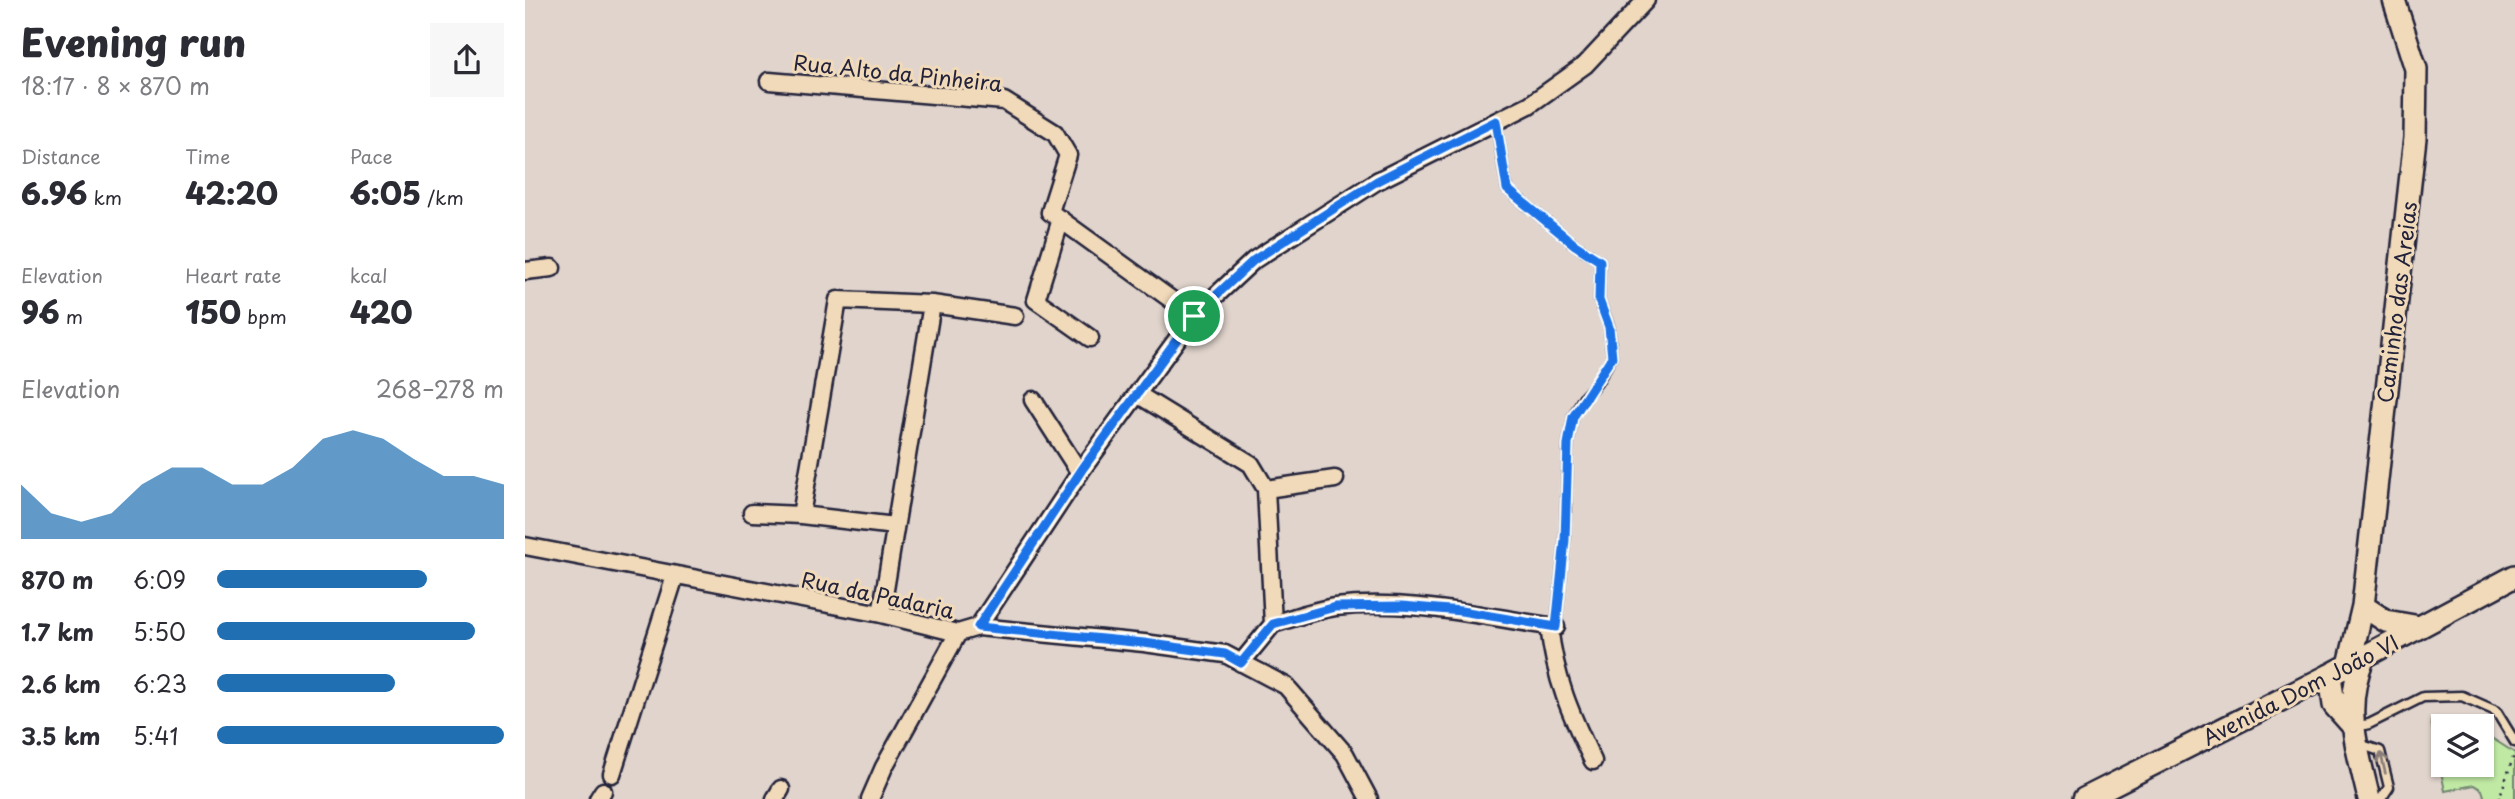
<!DOCTYPE html>
<html lang="en">
<head>
<meta charset="utf-8">
<style>
  :root { --surface:#fff; --page:#f7f7f7; --text:#2b2b33; --muted:#7c7c81; --accent:#1f6fb2 }
  body { margin:0; font-family:"Playpen Sans",sans-serif; background:var(--page); color:var(--text); height:100vh; display:flex; flex-direction:column; font-size:26px; white-space:nowrap }
  * { box-sizing:border-box; margin:0 }
  p { font-size:23px; color:var(--muted) }
  .icon { flex:none; width:38px; height:38px; fill:none; stroke:currentColor; stroke-width:2; stroke-linecap:round; stroke-linejoin:round }
  .map { position:relative; flex:1; overflow:hidden }
  .side { display:flex; flex-direction:column; background:var(--surface); width:525px }
  .side>* { flex:none }
  .controls { position:absolute; left:1906px; top:714px; display:grid; gap:14px }
  .controls a { display:grid; place-items:center; width:63px; height:63px; border-radius:0px; background:var(--surface); box-shadow:0 2px 5px #0004; font-size:35px }
  .pin { position:absolute; display:grid; place-items:center; width:60px; height:60px; color:#fff; margin:-30px; border:4px solid #fff; border-radius:50%; box-shadow:0 2px 7px #0007 }
  .round { display:grid; place-items:center; flex:none; width:74px; height:74px; border-radius:0px; background:var(--page) }
  .summary { display:flex; align-items:center; justify-content:space-between; height:119px; padding:0 21px }
  h1 { font-size:38px; font-weight:800; line-height:52px }
  .figures { display:grid; grid-template-columns:repeat(3,1fr); gap:10px; height:119px; padding:7px 21px }
  .figures div { display:grid; align-content:center }
  .figures b { font-size:30px; font-weight:800 }
  .figures small { font-size:19px; font-weight:400 }
  .figures p { font-size:19px }
  .chart { height:196px; padding:14px 21px }
  .chart p { display:flex; justify-content:space-between }
  .chart svg { width:100%; height:126px; margin-top:7px; fill:var(--accent); opacity:.7 }
  ul { padding:0 21px; list-style:none; font-size:23px }
  li { display:grid; grid-template-columns:112px 84px 1fr; align-items:center; height:52px }
  li i { height:18px; border-radius:9px; background:var(--accent) }
  main { display:flex; flex:1; min-height:0 }
  .map>svg:first-child { display:block }
</style>
</head>
<body>
<main>
<section class="side">
<div class="summary"><div><h1>Evening run</h1><p>18:17 · 8 × 870 m</p></div><a class="round"><svg class="icon" aria-label="share" viewBox="0 0 24 24"><path d="M12 15V3M7 8l5-5 5 5M5 13v7h14v-7"/></svg></a></div>
<div class="figures">
<div><p>Distance</p><b>6.96<small> km</small></b></div>
<div><p>Time</p><b>42:20</b></div>
<div><p>Pace</p><b>6:05<small> /km</small></b></div>
</div>
<div class="figures">
<div><p>Elevation</p><b>96<small> m</small></b></div>
<div><p>Heart rate</p><b>150<small> bpm</small></b></div>
<div><p>kcal</p><b>420</b></div>
</div>
<div class="chart"><p><span>Elevation</span>268–278 m</p>
<svg viewBox="0 0 160 44" preserveAspectRatio="none"><path d="M0 44V25L10 35L20 38L30 35L40 25L50 19L60 19L70 25L80 25L90 19L100 9L110 6L120 9L130 16L140 22L150 22L160 25V44z"/></svg>
</div>
<ul>
<li><b>870 m</b>6:09<i style="width:73%"></i></li>
<li><b>1.7 km</b>5:50<i style="width:90%"></i></li>
<li><b>2.6 km</b>6:23<i style="width:62%"></i></li>
<li><b>3.5 km</b>5:41<i style="width:100%"></i></li>
</ul>
</section>
<div class="map">
<svg width="1990" height="799" viewBox="0 0 1990 799">
  <rect width="100%" height="100%" fill="#e0d4cc"/>
  <filter id="ink" filterUnits="userSpaceOnUse"><feTurbulence type="fractalNoise" baseFrequency=".0143" numOctaves="2"/><feDisplacementMap in="SourceGraphic" scale="14" xChannelSelector="R" yChannelSelector="G"/><feConvolveMatrix kernelMatrix="1 2 1 2 8 2 1 2 1" color-interpolation-filters="sRGB"/></filter>
  <g filter="url(#ink)">
    <path fill="#c0e9a4" stroke="#718670" stroke-width="2" d="M1906 722 1936 726H1918V765H1956L1957 732 1990 753V799H1960L1957 790 1949 785 1920 791Z"/>
    <g fill="none" stroke-linecap="round" stroke-linejoin="round">
      <g stroke="#22223b" stroke-width="13">
        <path id="lane" d="M971 122 982 189 1050 245 1075 261 1074 300 1084 326 1087 357 1072 383 1058 398 1048 417 1043 444 1040 540 1031 627
          M1830 727 1844 724 1898 697 1937 696 1971 711 1990 742
          M1834 744 1855 751 1864 787 1856 799"/>
      </g>
      <g stroke="#22223b" stroke-width="21">
        <path id="street" d="M244 81 479 101 530 133 543 155 525 212 669 316
          M536 219 511 300 565 338
          M0 271 27 268
          M407 304 490 316
          M612 394 726 464 741 489 748 624 716 663
          M508 400 555 473
          M741 489 810 479
          M227 513 276 515
          M0 546 356 614 433 633 453 627 619 643 700 654 761 686 820 754 844 799
          M356 614 407 304 313 300 276 515 370 526
          M748 624C768 618 790 610 810 607 884 598 959 617 1031 627
          M1024 626C1030 679 1045 713 1068 761
          M453 627 558 468 669 316 729 260 852 181 1004 105 1060 65 1121 0
          M87 774 150 576
          M73 799 78 791
          M250 799 256 789
          M345 799 359 767 433 633"/>
      </g>
      <g stroke="#22223b" stroke-width="26">
        <path id="secondary" d="M1838 606 1861 621 1895 627
          M1839 656C1817 709 1832 746 1844 799
          M1824 665 1838 606 1890 138 1891 69 1869 0
          M1805 675 1809 705 1826 724
          M1559 799 1805 675 1990 576"/>
      </g>
      <path stroke="#22223b" stroke-width="2.5" stroke-dasharray="2 5" stroke-linecap="butt" d="M1974 799 1990 752"/>
      <use href="#lane" stroke="#f1dab9" stroke-width="8"/>
      <use href="#street" stroke="#f1dab9" stroke-width="16"/>
      <use href="#secondary" stroke="#f1dab9" stroke-width="21"/>
    </g>
    <defs><path id="oneway-shaft" d="M-6 0H5M1.5-3L5.5 0L1.5 3" fill="none" stroke-width="1.6" stroke-linecap="round" stroke-linejoin="round" transform="scale(1.75)"/></defs>
    <use stroke="#8a7e7a" href="#oneway-shaft" transform="translate(1858 763) rotate(-103)"/>
  </g>
  <g fill="none" stroke-linecap="round" stroke-linejoin="round" filter="url(#ink)">
    <g stroke="#fff" stroke-width="14">
      <path id="route" d="M971 121 982 189 1050 245 1075 261 1074 300 1084 327 1087 357 1048 417 1043 444 1040 540 1031 627 936 611 877 606 810 607 748 624 716 663 700 654 619 643 453 627 558 468 669 316 729 260 852 181Z"/>
    </g>
    <use href="#route" stroke="#1a73e8" stroke-width="9"/>
  </g>
  <g text-anchor="middle" dominant-baseline="central" stroke-width="6" stroke-linejoin="round" paint-order="stroke">
    <g font-size="21" fill="#22223b" stroke="#f1dab9">
      <text transform="translate(373 72) rotate(6)">Rua Alto da Pinheira</text>
      <text transform="translate(1871 302) rotate(-83)">Caminho das Areias</text>
      <text transform="translate(353 594) rotate(12)">Rua da Padaria</text>
      <text transform="translate(1775 689) rotate(-27)">Avenida Dom João VI</text>
    </g>
  </g>
</svg>
<div class="controls">
<a><svg class="icon" aria-label="layers" viewBox="0 0 24 24"><path d="M12 4l9 5-9 5-9-5zM3 14l9 5 9-5"/></svg></a>
</div>
<div class="pin" style="left:669px;top:316px;background:#1e9e55"><svg class="icon" aria-label="arrive" viewBox="0 0 24 24"><path d="M6 21V4h12l-3 4 3 4H6"/></svg></div>
</div>
</main>
</body>
</html>
